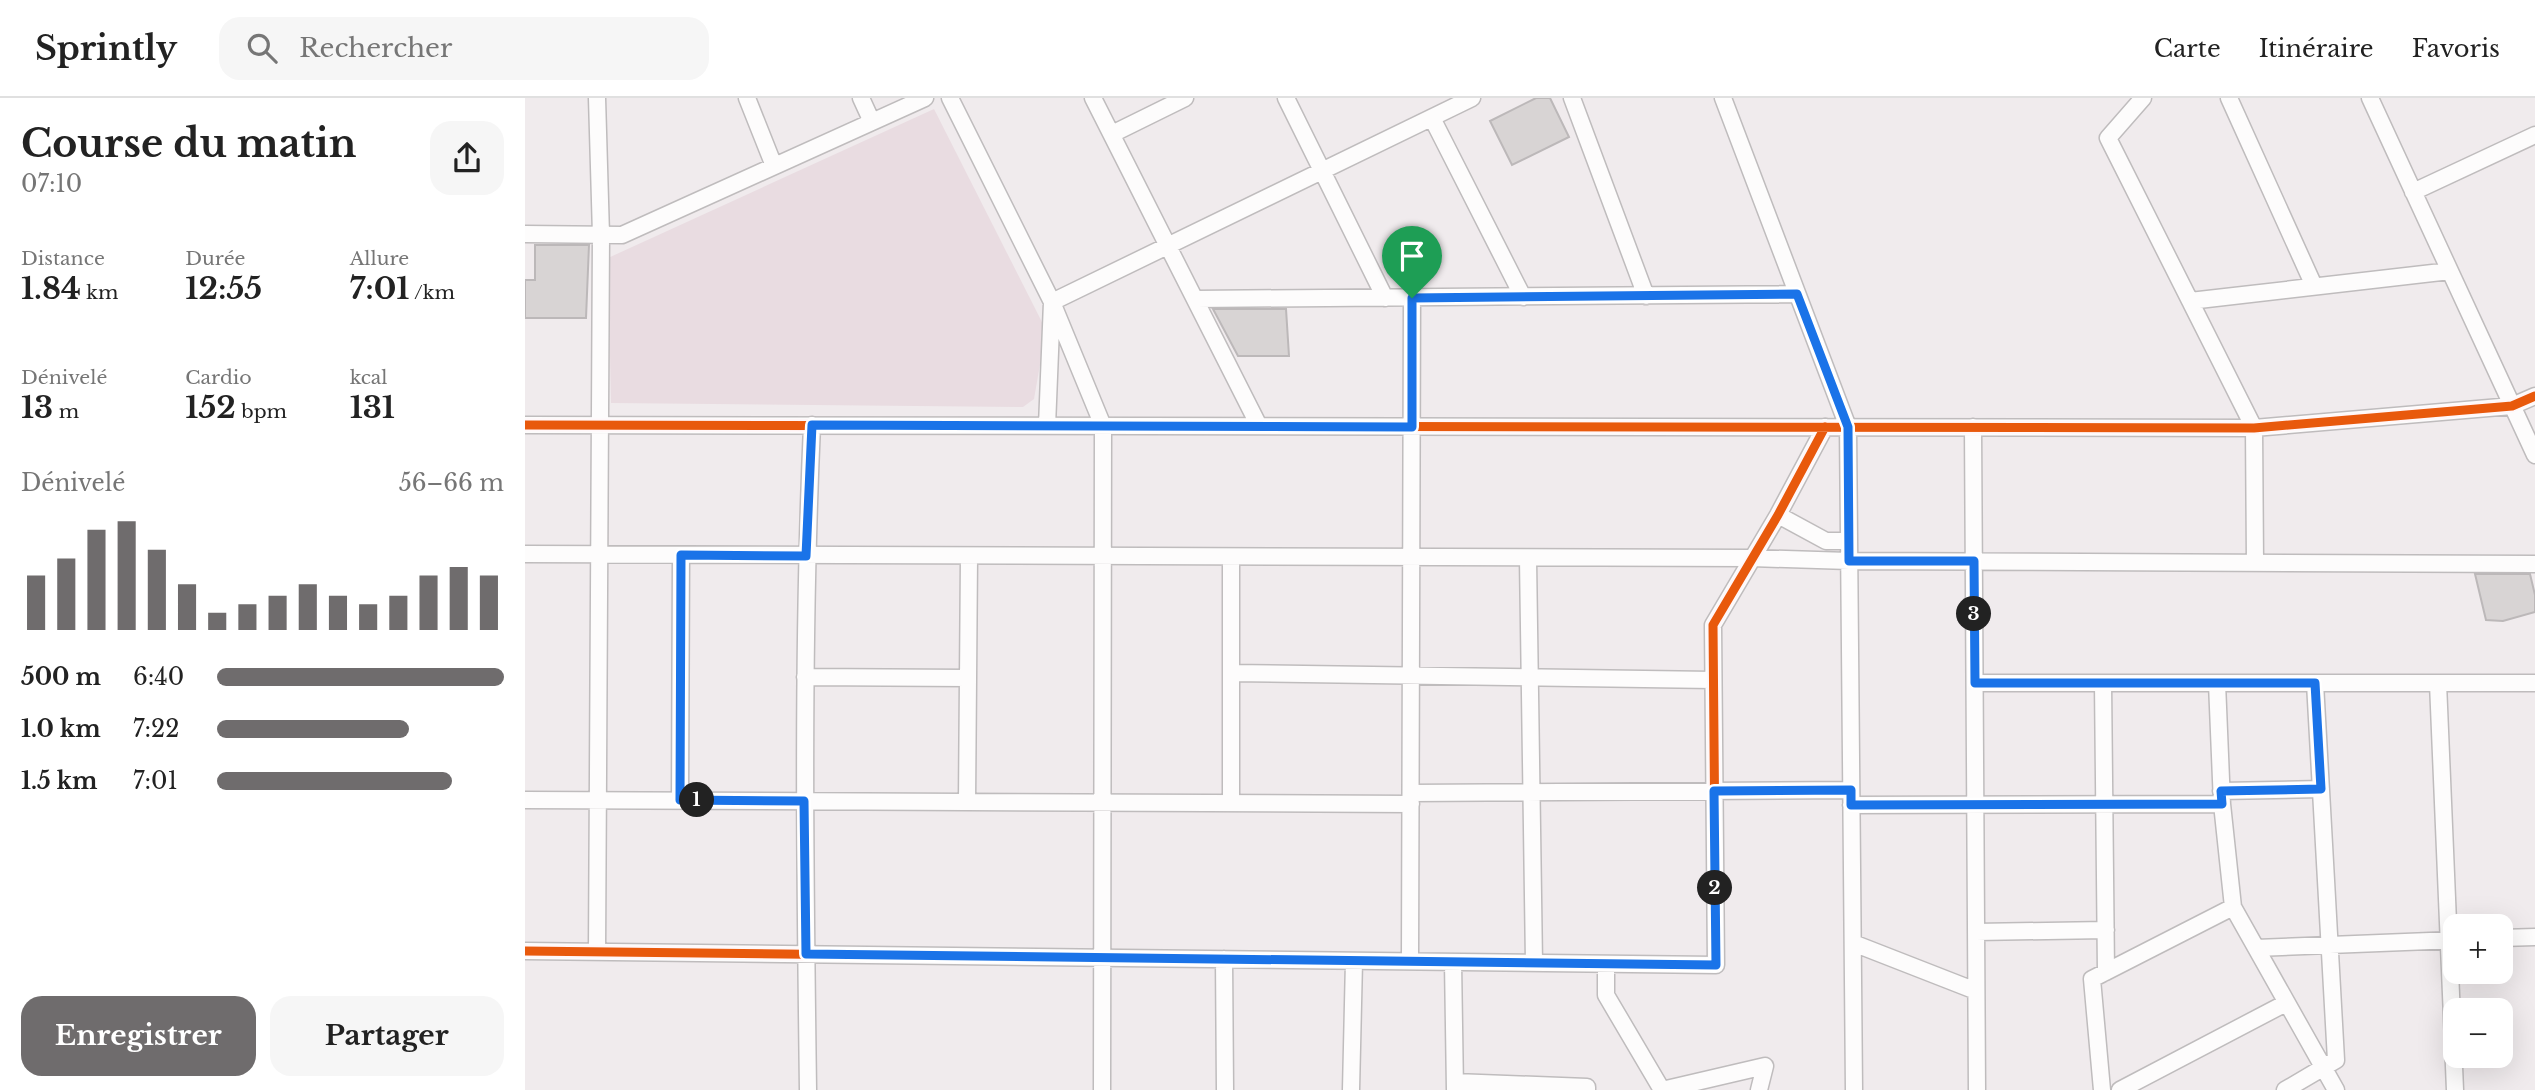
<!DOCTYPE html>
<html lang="fr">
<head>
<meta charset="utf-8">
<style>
  :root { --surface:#fff; --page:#f6f6f6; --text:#222; --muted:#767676; --line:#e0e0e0; --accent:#6f6c6d }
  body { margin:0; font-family:"Libre Baskerville",serif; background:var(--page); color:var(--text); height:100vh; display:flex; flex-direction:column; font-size:26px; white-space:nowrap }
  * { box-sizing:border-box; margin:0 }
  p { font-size:23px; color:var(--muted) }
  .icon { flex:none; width:38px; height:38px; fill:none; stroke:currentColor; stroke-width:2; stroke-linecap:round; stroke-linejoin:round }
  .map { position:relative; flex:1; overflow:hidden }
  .details { display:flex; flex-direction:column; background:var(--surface); width:525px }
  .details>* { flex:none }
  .controls { position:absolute; left:1918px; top:816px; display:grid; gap:14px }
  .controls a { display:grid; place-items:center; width:70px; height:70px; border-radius:14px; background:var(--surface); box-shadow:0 7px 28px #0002; font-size:35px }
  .pin { position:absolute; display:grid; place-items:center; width:60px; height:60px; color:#fff; margin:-72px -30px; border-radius:50% 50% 50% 0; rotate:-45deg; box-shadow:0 0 7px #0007 }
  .pin .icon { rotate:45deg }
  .km { position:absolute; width:35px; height:35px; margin:-18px; border-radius:50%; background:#222; color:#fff; font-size:19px; line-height:35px; text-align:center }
  .round { display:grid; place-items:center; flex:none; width:74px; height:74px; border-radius:21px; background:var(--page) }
  .summary { display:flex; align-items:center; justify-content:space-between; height:119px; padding:0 21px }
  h1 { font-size:38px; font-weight:700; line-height:52px }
  .metrics { display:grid; grid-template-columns:repeat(3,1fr); gap:10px; height:119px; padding:7px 21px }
  .metrics div { display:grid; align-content:center }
  .metrics b { font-size:30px; font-weight:700 }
  .metrics small { font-size:19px; font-weight:400 }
  .metrics p { font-size:19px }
  .chart { height:196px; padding:14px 21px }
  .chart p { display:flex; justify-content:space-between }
  .chart svg { width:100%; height:126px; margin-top:7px; stroke:var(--accent); stroke-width:6 }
  .cta { display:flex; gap:14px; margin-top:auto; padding:14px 21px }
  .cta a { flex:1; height:80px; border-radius:21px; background:var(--accent); color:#fff; font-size:28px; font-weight:700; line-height:80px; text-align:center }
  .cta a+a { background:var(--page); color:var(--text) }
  ul { padding:0 21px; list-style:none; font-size:23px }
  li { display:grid; grid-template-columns:112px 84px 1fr; align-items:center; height:52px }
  li i { height:18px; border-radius:9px; background:var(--accent) }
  header { display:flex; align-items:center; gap:42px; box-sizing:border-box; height:98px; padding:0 35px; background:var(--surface); border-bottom:2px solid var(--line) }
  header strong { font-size:33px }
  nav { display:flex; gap:38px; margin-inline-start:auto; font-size:24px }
  .search { width:490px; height:63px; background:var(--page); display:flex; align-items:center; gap:18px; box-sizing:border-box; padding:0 24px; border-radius:21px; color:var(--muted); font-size:26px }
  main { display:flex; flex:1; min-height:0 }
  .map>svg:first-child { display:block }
</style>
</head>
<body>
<header>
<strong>Sprintly</strong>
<div class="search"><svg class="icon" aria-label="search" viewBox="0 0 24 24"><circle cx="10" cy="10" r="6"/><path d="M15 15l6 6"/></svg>Rechercher</div>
<nav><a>Carte</a><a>Itinéraire</a><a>Favoris</a></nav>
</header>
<main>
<section class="details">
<div class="summary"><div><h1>Course du matin</h1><p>07:10</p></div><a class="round"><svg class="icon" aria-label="share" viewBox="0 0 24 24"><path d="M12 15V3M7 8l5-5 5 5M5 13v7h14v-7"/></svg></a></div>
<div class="metrics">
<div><p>Distance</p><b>1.84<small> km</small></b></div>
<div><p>Durée</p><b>12:55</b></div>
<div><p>Allure</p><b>7:01<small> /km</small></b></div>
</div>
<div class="metrics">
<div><p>Dénivelé</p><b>13<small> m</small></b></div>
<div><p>Cardio</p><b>152<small> bpm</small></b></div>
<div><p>kcal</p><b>131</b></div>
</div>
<div class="chart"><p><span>Dénivelé</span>56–66 m</p>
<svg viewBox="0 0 160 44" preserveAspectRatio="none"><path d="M5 44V25M15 44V19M25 44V9M35 44V6M45 44V16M55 44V28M65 44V38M75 44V35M85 44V32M95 44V28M105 44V32M115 44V35M125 44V32M135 44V25M145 44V22M155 44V25"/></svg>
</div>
<ul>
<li><b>500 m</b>6:40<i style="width:100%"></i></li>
<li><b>1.0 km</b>7:22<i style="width:67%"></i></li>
<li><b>1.5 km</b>7:01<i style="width:82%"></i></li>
</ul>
<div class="cta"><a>Enregistrer</a><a>Partager</a></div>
</section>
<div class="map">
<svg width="2010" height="992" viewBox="0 0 2010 992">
  <rect width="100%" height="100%" fill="#f0ebed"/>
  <path fill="#e9dce1" d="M409 11 521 232 509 301 498 309 86 305 83 160Z"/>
  <path fill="#d8d4d4" stroke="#bcb8b9" stroke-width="2" d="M1011 0H1025L1044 39 987 67 965 23Z
    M10 147H64L61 220H0V182H10Z
    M688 211H761L764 258H713Z
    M1950 476H2005L2010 497V514L1978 523 1961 522Z"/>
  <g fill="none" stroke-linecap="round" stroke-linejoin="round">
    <g stroke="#bfbcbd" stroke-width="19">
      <path id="street" d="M222 0 249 68
        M336 0 347 24
        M425 0 527 204 578 328 577 992
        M568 0 734 328
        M761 0 860 200
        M1047 0 1121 198
        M1198 0 1323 329 1329 992
        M1618 0 1583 40 1729 330 1730 465
        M1704 0 1789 188
        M1845 0 2010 357
        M907 20 998 199
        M587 36 660 0
        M1888 94 2010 37
        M0 136 97 137 400 0
        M671 201 1272 196
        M1665 203 1925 173
        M0 327 1729 330 1987 308 2010 298
        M522 328 527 204 947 0
        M1448 329 1452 992
        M1253 417 1301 443H1324
        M0 456 1226 460 1324 463 2010 466
        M706 460V705
        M1003 461 1009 865
        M706 575 1188 582
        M280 579 443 580
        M1450 585H2010
        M1578 585 1581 874
        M1692 585 1697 706 1708 809 1811 992
        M1913 585 1930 992
        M1696 693 1796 691
        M886 695 1326 692
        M0 702 886 706
        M155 702 156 457
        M442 704 444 459
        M1326 707 1697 706
        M1451 834 1581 832
        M1976 840 2010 839
        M1328 845 1451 893
        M1731 850 1930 842
        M0 853 1191 867 1188 527 1253 417 1300 329
        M72 854 76 137 72 0
        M699 861 700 992
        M885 863 887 199
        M928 864 930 992
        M1081 866V897L1137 992
        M930 984 1062 989V992
        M283 992C280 770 277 549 287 327
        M826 992 829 863
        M1137 992 1240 968 1234 992
        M1577 992 1567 881 1708 809
        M1595 992 1761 905
        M1760 992 1811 962 1790 585"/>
    </g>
    <use href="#street" stroke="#fdfcfc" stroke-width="16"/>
    <g stroke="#fff7f9" stroke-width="13">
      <path id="cycleway" d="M0 327 1729 330 1987 308 2010 298
        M0 853 1191 867 1188 527 1253 417 1300 329"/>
    </g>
    <use href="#cycleway" stroke="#e8590c" stroke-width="9"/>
  </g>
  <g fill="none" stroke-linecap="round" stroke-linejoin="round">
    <g stroke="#fff" stroke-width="14">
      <path id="route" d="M1272 196 1323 329 1324 463H1449L1450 585H1790L1796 691 1696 693 1697 706 1326 707V692L1189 693 1191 867 281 856 279 703 155 702 156 457 281 458 287 327 887 329V200Z"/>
    </g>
    <use href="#route" stroke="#1a73e8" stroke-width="9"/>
  </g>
</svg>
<div class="controls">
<a>+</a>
<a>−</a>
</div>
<div class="pin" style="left:887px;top:200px;background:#1e9e55"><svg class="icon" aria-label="arrive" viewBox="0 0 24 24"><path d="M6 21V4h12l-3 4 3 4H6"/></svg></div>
<b class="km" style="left:172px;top:702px">1</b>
<b class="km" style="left:1190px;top:790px">2</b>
<b class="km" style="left:1449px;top:516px">3</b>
</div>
</main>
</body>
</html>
